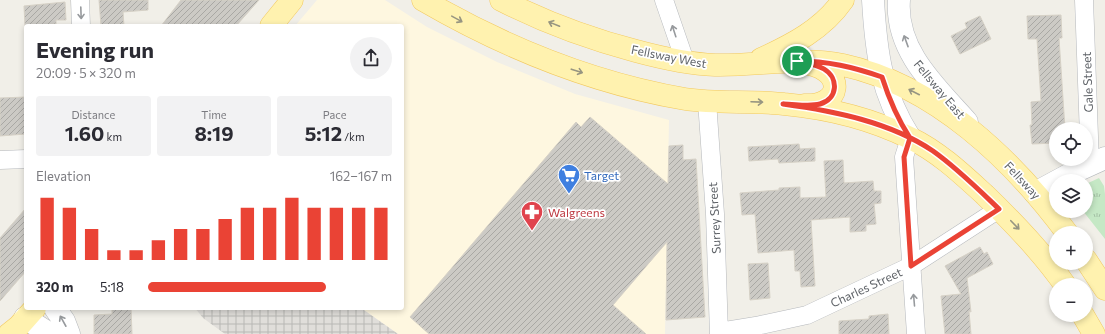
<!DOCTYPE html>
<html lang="en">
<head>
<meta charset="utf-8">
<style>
  :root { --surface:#fff; --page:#f2f2f3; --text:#2b2b33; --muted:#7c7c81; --accent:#ea4335 }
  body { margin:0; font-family:Commissioner,sans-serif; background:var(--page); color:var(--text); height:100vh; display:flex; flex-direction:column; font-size:15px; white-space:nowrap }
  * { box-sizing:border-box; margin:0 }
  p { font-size:13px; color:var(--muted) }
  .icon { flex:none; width:22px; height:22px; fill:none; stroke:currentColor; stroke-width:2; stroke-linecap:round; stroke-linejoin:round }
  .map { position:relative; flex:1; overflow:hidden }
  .details { position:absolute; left:24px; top:24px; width:380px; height:286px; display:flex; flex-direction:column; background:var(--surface); border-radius:4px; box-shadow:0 2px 6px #0003 }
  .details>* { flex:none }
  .fabs { position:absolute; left:1049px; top:122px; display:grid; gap:8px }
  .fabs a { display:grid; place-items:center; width:44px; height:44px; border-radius:50%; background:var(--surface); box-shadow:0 2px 6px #0003; font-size:20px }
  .pin { position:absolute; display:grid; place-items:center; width:34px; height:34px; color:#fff; margin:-17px; border:2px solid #fff; border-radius:50%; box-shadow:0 1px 4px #0007 }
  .round { display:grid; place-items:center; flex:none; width:42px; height:42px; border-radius:21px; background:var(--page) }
  .overview { display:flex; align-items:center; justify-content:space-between; height:68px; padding:0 12px }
  h1 { font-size:22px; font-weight:700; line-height:30px }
  .metrics { display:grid; grid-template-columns:repeat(3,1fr); gap:6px; height:68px; padding:4px 12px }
  .metrics div { display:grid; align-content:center; border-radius:4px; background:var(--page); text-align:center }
  .metrics b { font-size:20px; font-weight:700 }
  .metrics small { font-size:11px; font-weight:400 }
  .metrics p { font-size:11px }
  .chart { height:112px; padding:8px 12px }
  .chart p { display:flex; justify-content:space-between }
  .chart svg { width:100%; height:72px; margin-top:4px; stroke:var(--accent); stroke-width:6 }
  ul { padding:0 12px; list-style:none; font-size:13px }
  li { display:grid; grid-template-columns:64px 48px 1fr; align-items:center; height:30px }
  li i { height:10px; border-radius:5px; background:var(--accent) }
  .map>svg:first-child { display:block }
</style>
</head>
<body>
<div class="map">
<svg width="1105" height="334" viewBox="0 0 1105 334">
  <defs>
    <pattern id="industrial-grid" width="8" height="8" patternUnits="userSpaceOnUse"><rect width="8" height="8" fill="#e0deda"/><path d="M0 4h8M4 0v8" fill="none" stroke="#b9b8b5"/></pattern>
    <pattern id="park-tufts" width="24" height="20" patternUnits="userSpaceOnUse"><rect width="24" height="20" fill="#c5e8c5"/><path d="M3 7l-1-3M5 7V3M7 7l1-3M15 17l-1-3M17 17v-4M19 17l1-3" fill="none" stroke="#a3c0a4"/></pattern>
    <pattern id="building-hatch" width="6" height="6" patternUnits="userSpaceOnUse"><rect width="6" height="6" fill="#cccac5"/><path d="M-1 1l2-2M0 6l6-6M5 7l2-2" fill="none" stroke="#a9a8a4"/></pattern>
  </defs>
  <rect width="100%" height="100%" fill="#f1efe8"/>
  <path fill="#fef7e0" d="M317 0H385L427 27 497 62 575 94 669 120 665 334H398L361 308H402V26H295Z"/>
  <path fill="url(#industrial-grid)" d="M195 308H361L398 334H225L203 318Z"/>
  <path fill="url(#park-tufts)" d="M1099 178 1104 186 1105 194V239L1083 211H1086V184Z"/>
  <path fill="url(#building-hatch)" stroke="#d6d1c6" d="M99 0H148V10L123 12 124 26H101Z
    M181 0H259L236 26H161Z
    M65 2 66 20H56V24L25 26 24 6Z
    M1061 15 1062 38H1059L1065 129H1056V143L1032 144 1030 125H1032L1031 102 1041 101 1037 39H1028L1027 16Z
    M980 16 991 39 960 54 951 36 967 28 965 23Z
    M26 97V134L0 136V98Z
    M590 117 668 184 669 146 683 145V160L696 159 705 317 666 320 667 242 613 305 646 334H429L410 317 576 122 581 127Z
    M799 144 800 149 815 148V161L779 163 778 159 749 161 748 147Z
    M843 160 844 183 873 181 874 191H881V203L874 204 876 224 866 225V231L850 232V217L811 220 815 286 801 287 800 271H795L794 250 758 253 755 214 742 215 740 193 779 190V188L800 187V198L826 197 824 161Z
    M26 208V271L0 301V238Z
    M980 247 984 254 987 252 993 264 967 278 971 312 969 311 971 334H945L941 296 961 294 945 266Z
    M768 263 770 298 750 300 748 264Z
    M112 308H131L132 334H94V315L112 314Z
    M888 314 889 334H839V321L869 319V316Z"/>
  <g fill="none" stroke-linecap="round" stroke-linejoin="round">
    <g stroke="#b5b8bc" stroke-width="19">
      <path id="minor" d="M80 0 81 26
        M664 0 685 61
        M1084 0 1090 164
        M707 101 715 214 719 334
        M910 138 904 157 916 334
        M0 160 26 159
        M719 332 756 326 807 315 911 266 999 209"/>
    </g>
    <g stroke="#b5b8bc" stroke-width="23">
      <path id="tertiary" d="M1035 193 1072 173 1105 158
        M55 308 64 321 69 334
        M25 318 50 334"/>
    </g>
    <g stroke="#b6babf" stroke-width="23">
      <path id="secondary" d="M873 0C876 52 881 93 910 138
        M899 0C895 51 936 87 967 122"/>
    </g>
    <g stroke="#f2c960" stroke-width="23">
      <path id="primary" d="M423 0C504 47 592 83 685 99 718 104 751 100 784 104 826 108 872 119 910 138 939 152 962 174 985 195 1014 223 1042 252 1065 285
        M501 0C544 22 590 39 636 51 662 58 688 64 715 65 758 66 801 56 843 65 935 85 1013 160 1067 233
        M271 26 292 0
        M761 59C792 45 823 29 843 0
        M804 105C842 107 846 72 809 64
        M1086 260 1105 289
        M1083 315 1094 334
        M9 334 19 326 35 308"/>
    </g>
    <use href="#minor" stroke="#fff" stroke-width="18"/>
    <use href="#tertiary" stroke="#fff" stroke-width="22"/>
    <use href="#secondary" stroke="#fff" stroke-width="22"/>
    <use href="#primary" stroke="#fff2af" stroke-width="22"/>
  </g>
  <defs><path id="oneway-shaft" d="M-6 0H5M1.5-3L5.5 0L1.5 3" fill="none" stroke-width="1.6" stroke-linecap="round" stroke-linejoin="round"/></defs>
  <g stroke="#979a9d">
    <use href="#oneway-shaft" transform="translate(81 13) rotate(88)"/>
    <use href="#oneway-shaft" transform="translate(674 31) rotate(-108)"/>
    <use href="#oneway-shaft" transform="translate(906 41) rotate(-110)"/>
    <use href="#oneway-shaft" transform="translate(914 300) rotate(-95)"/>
    <use href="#oneway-shaft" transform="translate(63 321) rotate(-119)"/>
  </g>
  <g stroke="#979581">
    <use href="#oneway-shaft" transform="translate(457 19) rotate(29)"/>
    <use href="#oneway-shaft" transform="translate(554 24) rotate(-158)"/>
    <use href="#oneway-shaft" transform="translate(577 71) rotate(18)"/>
    <use href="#oneway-shaft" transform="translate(914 92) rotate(-153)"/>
    <use href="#oneway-shaft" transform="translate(757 102) rotate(2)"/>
    <use href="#oneway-shaft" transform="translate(1015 225) rotate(46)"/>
  </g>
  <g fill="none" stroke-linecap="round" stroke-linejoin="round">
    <g stroke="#fff" stroke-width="8">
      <path id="route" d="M797 61C806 63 816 64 824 69 839 78 838 99 820 104 809 107 795 104 783 104 834 111 890 122 933 151 957 168 978 189 999 209L911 266 904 157 910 138C897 118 889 99 882 77 853 67 828 61 797 61"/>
    </g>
    <use href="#route" stroke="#ea4335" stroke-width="5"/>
  </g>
  <defs>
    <g id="supermarket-pin" transform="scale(1.15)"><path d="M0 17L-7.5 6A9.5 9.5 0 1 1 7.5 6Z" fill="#3f7fe0" stroke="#fff"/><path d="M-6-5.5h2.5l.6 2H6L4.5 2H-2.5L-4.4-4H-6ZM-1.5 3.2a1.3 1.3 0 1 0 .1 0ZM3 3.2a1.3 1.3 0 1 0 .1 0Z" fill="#fff"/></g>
    <g id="pharmacy-pin" transform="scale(1.15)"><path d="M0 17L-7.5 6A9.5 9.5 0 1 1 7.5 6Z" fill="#e0444e" stroke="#fff"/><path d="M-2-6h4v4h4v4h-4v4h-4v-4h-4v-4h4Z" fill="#fff"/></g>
  </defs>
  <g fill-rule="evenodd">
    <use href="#supermarket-pin" x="569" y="175"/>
    <use href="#pharmacy-pin" x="532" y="212"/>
  </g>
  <g text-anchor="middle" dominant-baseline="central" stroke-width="3.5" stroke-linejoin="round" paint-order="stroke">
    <g font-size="12" fill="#5f6368" stroke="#fff">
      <text transform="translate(669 56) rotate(11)">Fellsway West</text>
      <text transform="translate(1087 82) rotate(-92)">Gale Street</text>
      <text transform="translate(940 89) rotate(50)">Fellsway East</text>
      <text transform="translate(1023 180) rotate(47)">Fellsway</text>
      <text transform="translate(714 218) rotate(-93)">Surrey Street</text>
      <text transform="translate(866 287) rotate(-25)">Charles Street</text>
    </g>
    <g font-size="12" fill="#366cbe" stroke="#fff" text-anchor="start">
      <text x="584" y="175">Target</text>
    </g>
    <g font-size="12" fill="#be3a42" stroke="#fff" text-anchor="start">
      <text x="548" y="212">Walgreens</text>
    </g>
  </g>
</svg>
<div class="fabs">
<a><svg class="icon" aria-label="locate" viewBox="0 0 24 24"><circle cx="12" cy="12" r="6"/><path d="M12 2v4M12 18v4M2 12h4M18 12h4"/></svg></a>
<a><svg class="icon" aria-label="layers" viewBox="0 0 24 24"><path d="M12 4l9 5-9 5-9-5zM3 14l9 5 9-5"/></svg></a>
<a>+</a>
<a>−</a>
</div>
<div class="pin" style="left:797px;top:61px;background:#1e9e55"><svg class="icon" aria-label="arrive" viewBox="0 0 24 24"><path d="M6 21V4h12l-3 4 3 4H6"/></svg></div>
<section class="details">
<div class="overview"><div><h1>Evening run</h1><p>20:09 · 5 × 320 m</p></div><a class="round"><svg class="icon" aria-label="share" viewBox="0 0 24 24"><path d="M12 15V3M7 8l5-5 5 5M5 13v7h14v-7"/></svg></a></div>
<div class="metrics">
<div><p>Distance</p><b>1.60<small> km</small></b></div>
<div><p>Time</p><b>8:19</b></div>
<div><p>Pace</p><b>5:12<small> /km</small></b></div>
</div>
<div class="chart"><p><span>Elevation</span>162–167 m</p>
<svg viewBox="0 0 160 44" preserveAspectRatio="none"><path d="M5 44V6M15 44V12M25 44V25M35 44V38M45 44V38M55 44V32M65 44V25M75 44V25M85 44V19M95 44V12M105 44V12M115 44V6M125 44V12M135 44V12M145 44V12M155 44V12"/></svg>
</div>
<ul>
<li><b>320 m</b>5:18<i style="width:73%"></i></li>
</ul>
</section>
</div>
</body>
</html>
